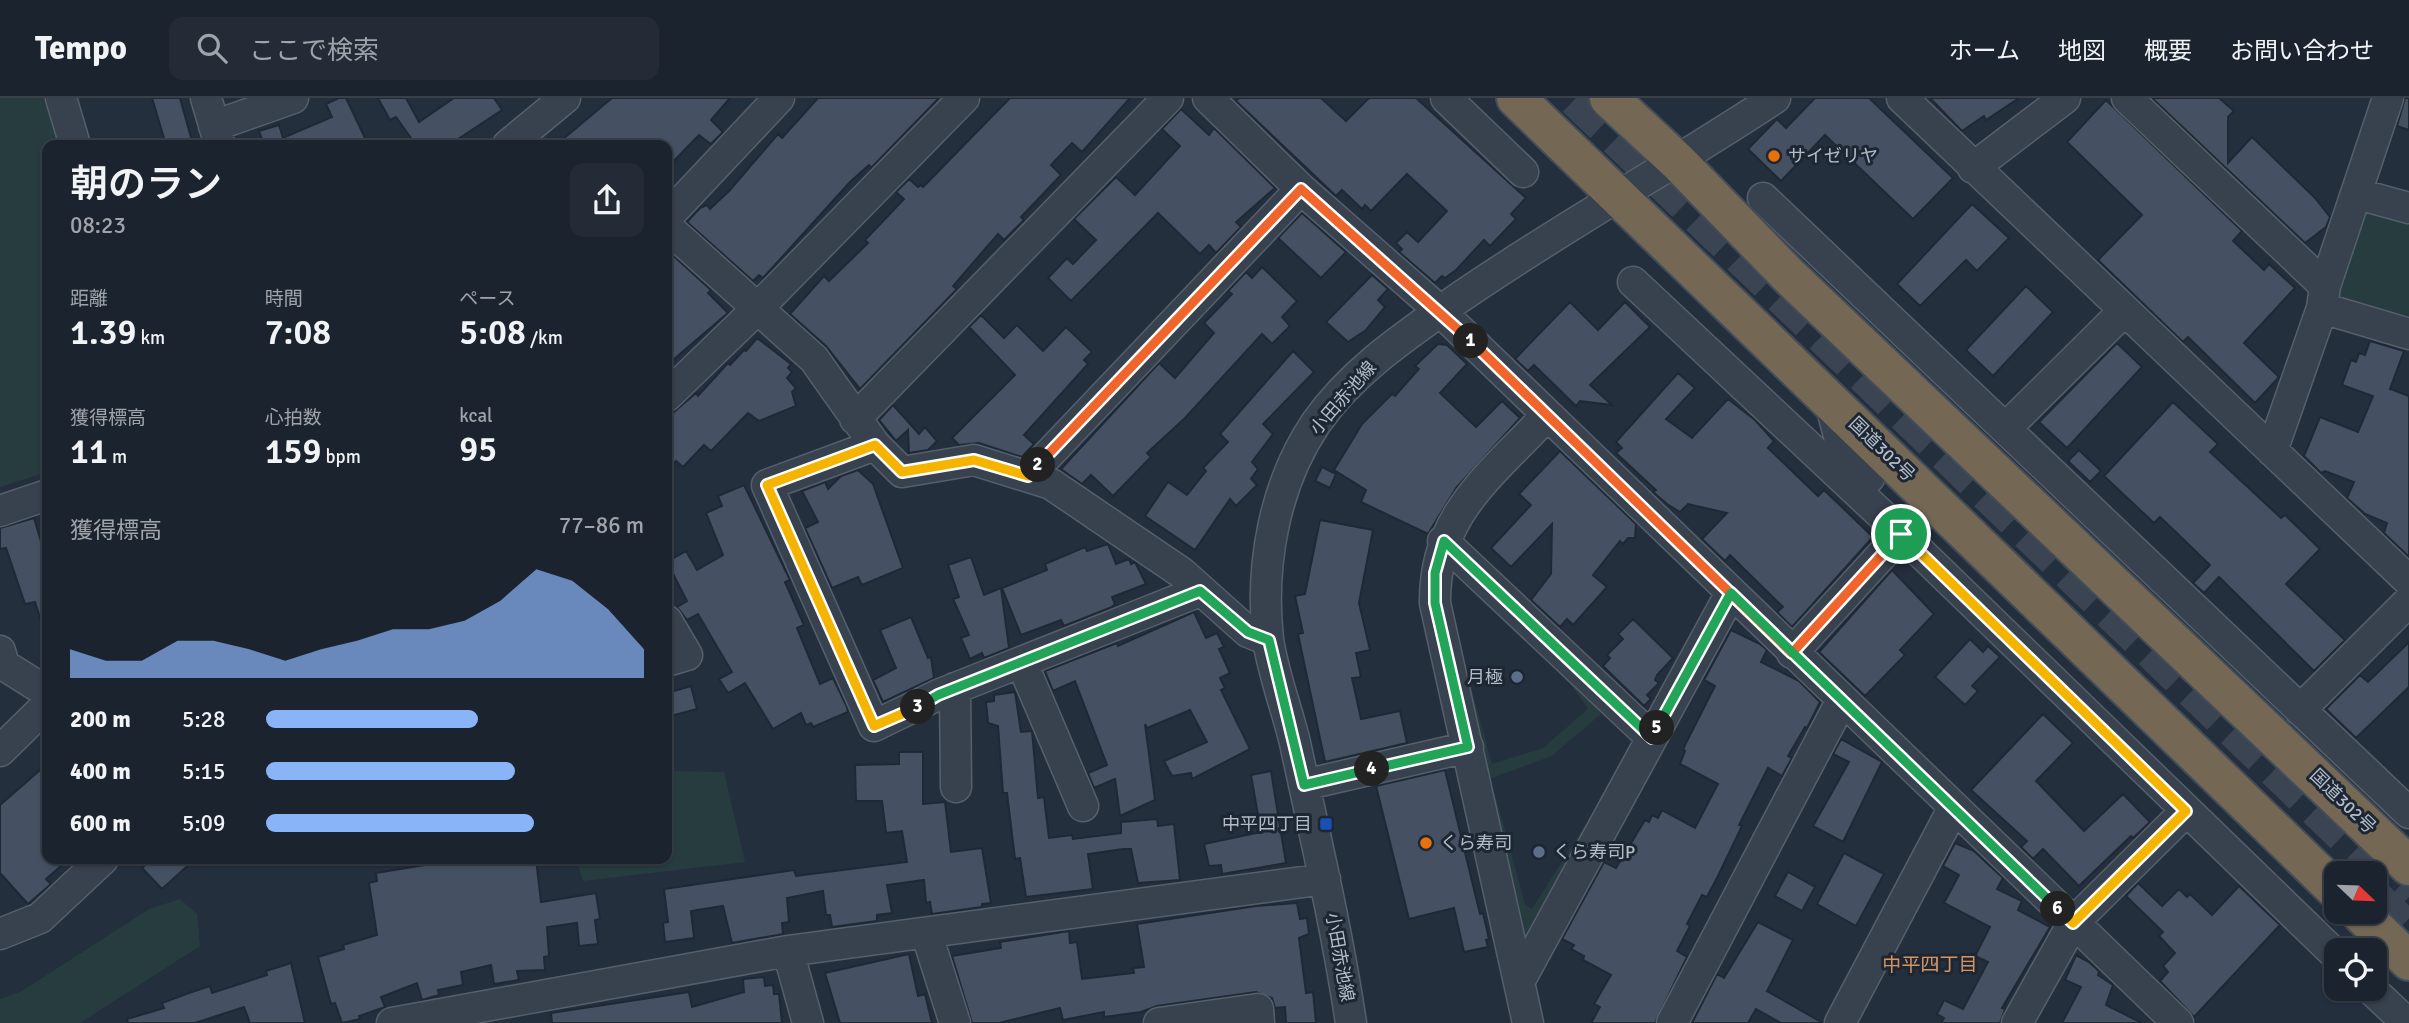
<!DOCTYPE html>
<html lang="ja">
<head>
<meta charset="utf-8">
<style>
  :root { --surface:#1b232e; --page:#242b36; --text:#f1f3f6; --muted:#a0a4aa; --line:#39404a; --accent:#8ab4f8 }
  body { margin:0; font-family:Signika,"Noto Sans JP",sans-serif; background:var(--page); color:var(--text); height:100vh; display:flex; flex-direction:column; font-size:26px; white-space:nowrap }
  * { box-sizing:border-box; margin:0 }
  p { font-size:23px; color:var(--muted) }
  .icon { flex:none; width:38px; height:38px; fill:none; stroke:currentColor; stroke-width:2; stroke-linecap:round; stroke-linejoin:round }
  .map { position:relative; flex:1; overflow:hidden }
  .details { position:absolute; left:42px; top:42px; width:630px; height:724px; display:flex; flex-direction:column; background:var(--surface); border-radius:14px; box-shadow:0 2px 5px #0004,0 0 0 2px var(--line) }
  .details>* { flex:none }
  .needle { width:46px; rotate:113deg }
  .buttons { position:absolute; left:2324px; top:763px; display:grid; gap:14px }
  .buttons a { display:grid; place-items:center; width:63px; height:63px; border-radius:14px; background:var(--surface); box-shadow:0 2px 5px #0004,0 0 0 2px var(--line); font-size:35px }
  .pin { position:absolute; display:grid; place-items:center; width:60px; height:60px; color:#fff; margin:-30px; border:4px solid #fff; border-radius:50%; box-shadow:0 2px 7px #0007 }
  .km { position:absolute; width:35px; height:35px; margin:-18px; border-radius:50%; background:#222; color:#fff; font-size:19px; line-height:35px; text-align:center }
  .round { display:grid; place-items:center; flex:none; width:74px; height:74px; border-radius:14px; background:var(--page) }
  .summary { display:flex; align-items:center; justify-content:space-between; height:119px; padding:0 28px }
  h1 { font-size:38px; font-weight:600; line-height:52px }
  .figures { display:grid; grid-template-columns:repeat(3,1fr); gap:10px; height:119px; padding:7px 28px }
  .figures div { display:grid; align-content:center }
  .figures b { font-size:35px; font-weight:600 }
  .figures small { font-size:19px; font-weight:400 }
  .figures p { font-size:19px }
  .chart { height:196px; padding:14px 28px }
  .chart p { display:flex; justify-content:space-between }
  .chart svg { width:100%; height:126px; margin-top:7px; fill:var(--accent); opacity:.7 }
  ul { padding:0 28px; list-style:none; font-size:23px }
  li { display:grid; grid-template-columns:112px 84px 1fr; align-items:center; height:52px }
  li i { height:18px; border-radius:9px; background:var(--accent) }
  header { display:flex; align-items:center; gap:42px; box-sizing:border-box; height:98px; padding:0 35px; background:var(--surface); border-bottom:2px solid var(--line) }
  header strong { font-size:33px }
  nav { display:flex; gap:38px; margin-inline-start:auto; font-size:24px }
  .search { width:490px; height:63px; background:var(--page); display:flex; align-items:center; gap:18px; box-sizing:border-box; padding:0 24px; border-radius:14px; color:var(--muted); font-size:26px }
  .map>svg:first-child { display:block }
</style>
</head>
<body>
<header>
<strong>Tempo</strong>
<div class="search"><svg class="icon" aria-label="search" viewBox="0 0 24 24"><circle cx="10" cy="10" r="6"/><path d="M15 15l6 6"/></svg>ここで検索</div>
<nav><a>ホーム</a><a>地図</a><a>概要</a><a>お問い合わせ</a></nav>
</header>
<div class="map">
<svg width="2409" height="925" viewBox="0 0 2409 925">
  <rect width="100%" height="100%" fill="#242f3e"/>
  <path fill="#263c3f" d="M0 0H44L59 47H47V374L0 389Z
    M2367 113 2409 117V227L2340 207 2339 194Z
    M1443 494 1446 497 1492 666 1543 650 1588 611 1544 548 1639 639 1640 646 1535 838 1518 837 1489 703 1496 700 1525 806 1532 811 1639 642 1602 615 1552 658 1484 683Z
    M667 673 724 674 745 764 583 783 576 761H667Z
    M180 801 197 816 200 848 80 925H0V901L22 893 149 811Z"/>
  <path fill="#455162" stroke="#1f2835" stroke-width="2" d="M152 0H180L193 47H166Z
    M339 0H346L365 40 351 47H264L259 33 279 27 283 40 332 19 326 6Z
    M378 0H406L419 24 454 0H494L502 12 449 47H416L396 19 390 22Z
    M612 0H730L711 22 723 34 711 46 699 37 667 70V47H556Z
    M818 0H939L871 70 869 67 850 84 763 180 759 177 753 183 687 124 700 110 707 107 710 111 730 92 778 36 782 40Z
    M1010 0H1130L1082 54 1072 45 1051 67 1061 77 1021 119 1024 122 1004 142 998 136 953 188 957 191 860 291 826 248 790 216 824 178 829 183 868 145 865 142 904 101 896 94 909 81 918 89 921 87 923 89Z
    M1239 0H1321L1346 23 1369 0H1416L1526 100 1511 116 1516 121 1490 148 1484 142 1456 172 1445 180 1442 178 1435 185 1399 154 1402 151 1396 145 1407 134 1418 144 1447 113 1407 76 1371 113 1365 107 1362 111 1342 92 1336 98 1236 3Z
    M1815 0H1869L1953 80 1913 121 1825 37 1781 83 1748 51 1777 21 1786 30Z
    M1930 0H2019L1986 22 1984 18 1962 33Z
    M2152 0H2219L2234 13 2228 19V65L2252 39 2315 100 2330 119 2326 129 2305 145Z
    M2405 0H2409V32L2397 28Z
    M2106 2 2242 133 2233 143 2264 172 2269 166 2295 190 2244 245 2279 279 2255 305 2188 239 2183 244 2098 162 2142 117 2067 44Z
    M1181 11 1209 37 1214 30 1275 90 1236 124 1241 129 1216 155 1209 147 1200 156 1158 115 1071 203 1048 180 1067 160 1073 166 1096 142 1074 121 1116 79 1135 97 1180 48 1162 31Z
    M1972 106 2009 140 1977 173 1966 162 1920 208 1897 186Z
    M1302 115 1346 154 1321 180 1278 140Z
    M667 152 711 192 708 195 728 215 667 267Z
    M1262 169 1297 203 1282 219 1290 228 1272 246 1262 236 1185 320 1147 355 1151 359 1113 398 1091 377 1082 386 1061 371 1159 265 1175 280 1214 235 1204 225 1232 196 1228 193 1246 174 1252 180Z
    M1372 177 1388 191 1378 202 1385 209 1366 232 1348 244 1326 224Z
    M2026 188 2053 214 1993 278 1966 252Z
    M1570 204 1598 232 1625 204 1650 229 1590 287 1612 307 1580 303 1576 308 1534 267 1528 273 1515 261Z
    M981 217 1004 240 1017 227 1043 253 1066 229 1092 254 1084 262 1088 266 1024 337 1034 346 1022 359 979 345 959 347 952 340 1015 277 969 229Z
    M757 240 791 266 788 270 792 274 787 280 796 290 792 294 796 308 759 323 748 315 711 353 704 347 683 369 676 363 667 373V324L675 313 696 295 698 298 728 265 730 267 744 252 746 253Z
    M2370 243 2404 253 2390 291 2409 298V459L2384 435 2387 425 2365 416 2347 400 2354 384 2325 373 2321 375 2304 358 2320 319 2358 334 2373 298 2342 287 2351 262 2356 264 2359 255 2365 257Z
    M2117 245 2142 269 2067 350 2039 324Z
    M1438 246 1447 247 1467 266 1440 295 1476 329 1502 303 1520 320 1456 390 1428 436 1361 404 1366 392 1334 372 1362 326 1392 296 1395 298 1419 271 1415 268Z
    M1293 253 1314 274 1263 326 1273 336 1252 364 1258 371 1251 381 1257 387 1236 408 1230 401 1195 452 1145 418 1168 384 1187 397 1206 373 1203 370 1228 344 1220 336Z
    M1678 275 1695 290 1666 321 1692 340 1728 301 1755 322 1774 343 1768 350 1818 398 1824 392 1873 439 1792 529 1777 514 1783 509 1730 457 1725 463 1702 441 1727 415 1688 406 1680 414 1667 406 1653 394 1656 392 1616 355 1622 350 1616 344Z
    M2173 304 2218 346 2210 354 2281 420 2285 417 2320 451 2286 486 2345 542 2314 573 2219 479 2204 495 2193 485 2210 467 2160 419 2154 425 2104 378Z
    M893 307 919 336 925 329 937 343 928 352 909 355 908 332 896 343 879 322Z
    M2079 352 2101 373 2090 384 2068 363Z
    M1560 353 1636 426 1635 440H1628L1623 446 1620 443 1593 477 1607 489 1573 527 1567 521 1560 529 1531 502 1551 476 1552 426 1511 469 1491 450 1531 407 1519 396Z
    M1322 369 1336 376 1330 390 1315 383Z
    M858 372 873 386 903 470 862 487 858 479 832 490 805 430 818 424 802 393 825 384 828 391 841 378Z
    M744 387 790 482 785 484 804 527 797 530 820 586 833 580 847 609 848 614 813 629 811 625 806 627 801 615 773 631 745 585 728 595 719 581 732 574 698 516 687 522 677 509 687 503 667 464 686 453 697 472 723 457 706 415 722 408 718 398Z
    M34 420 47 464V532H44L35 504 25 506 6 450 0 451V430Z
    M1320 422 1373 432 1359 505 1370 552 1356 555 1361 579 1352 580 1361 621 1400 613 1407 645 1325 664 1298 536 1303 535 1295 498 1305 496Z
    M1108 446 1116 466 1129 461 1131 466 1135 464 1146 486 1112 499 1115 506 1112 509 1064 528 1061 522 1021 537 1002 490 1047 472 1045 466 1085 449 1087 453Z
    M971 459 984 497 1001 490 1009 550 984 560 982 555 970 561 961 540 969 537 953 501 959 499 948 467Z
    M1892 472 1934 516 1900 552 1905 557 1865 598 1819 554Z
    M1194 514 1206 540 1217 535 1224 549 1219 551 1230 575 1220 580 1225 590 1221 592 1250 651 1192 681 1191 675 1172 678 1164 663 1207 644 1190 612 1147 630 1145 626 1155 702 1120 718 1115 681 1094 690 1088 675 1107 667 1075 583 1053 593 1045 573 1117 545 1118 548Z
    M911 519 928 560 931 559 934 580 883 604 873 582 896 570 880 532Z
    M1633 521 1673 560 1657 577 1655 582 1659 585 1647 597 1651 601 1644 608 1603 568 1610 560 1607 557 1623 541 1618 536Z
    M1731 532 1760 546 1767 552 1761 564 1799 583 1820 604 1807 630 1805 629 1788 658 1792 660 1782 678 1768 670 1739 727 1742 728 1717 780 1707 799 1702 797 1687 826 1690 828 1677 853 1687 859 1655 925H1591L1600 909 1594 906 1611 877 1583 862 1584 858 1571 851 1574 847 1562 841 1604 764 1616 770 1645 722 1649 724 1652 717 1658 720 1662 712 1695 730 1718 686 1680 666 1685 653 1683 651 1715 588 1704 582Z
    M1970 541 1983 554 1988 548 2000 559 1972 588 1978 593 1965 607 1935 579Z
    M2409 544V589L2356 640 2326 611 2360 577 2368 584Z
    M691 588 697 611 667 619V595Z
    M1015 594 1021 634 1032 633 1038 700 1044 699 1049 740 1072 737 1073 741 1121 735V724L1157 721 1158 728 1174 726 1180 782 1138 785 1131 751H1123L1088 756 1093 791 1026 799 1020 760 1015 761 1007 695H1003L998 628 988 625 986 604 994 603V597Z
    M2043 616 2073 645 2036 683 2084 733 2123 696 2150 724 2133 740 2131 738 2079 788 2043 751 2033 761 2021 749 2027 743 1971 692Z
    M1841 641 1882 664 1843 744 1813 728 1849 664 1833 656Z
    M899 654H923V706L945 704 951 754 982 750 991 805 982 806V809L932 816 930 804 926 805 924 782 887 787 892 815 877 817V823L832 829 830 817H826L823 793 787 800 789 824 782 825 783 836 732 845 723 808 691 813 694 840 665 844 663 825 668 824 664 791 794 772 796 778 907 764 902 733 886 735 882 703H856L855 667 899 666Z
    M47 666V761H69L46 781 51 786 28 806 0 775V707Z
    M1445 672 1480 816 1483 815 1489 841 1486 842 1488 849 1464 854 1454 810 1409 821 1376 688Z
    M1271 673 1286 765 1222 776 1221 767 1209 768 1204 746 1261 734 1251 677Z
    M1955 745 1974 753 2003 780 1997 791 2022 803 2018 812 2050 829 2002 910 2005 911 2000 925H1941L1944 920 1937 916 1944 902 1963 911 1988 864 1975 858 1990 829 1944 805 1959 777 1943 768Z
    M1844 755 1884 776 1856 828 1817 806Z
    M152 761H195L162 791 142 770Z
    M461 761 462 764 536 761 541 804 596 795 600 821 595 822 598 846 579 848 577 825 547 829 549 858 544 859 545 872 517 873 519 882 494 886 491 867 461 874 463 887 438 892 439 897 422 902 417 885 381 899 385 909 359 918 360 921 342 925 335 905 331 906 318 859 344 851 343 847 377 837 369 785 377 783 376 775Z
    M1788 774 1815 789 1802 813 1775 798Z
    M2138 785 2162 808 2179 791 2187 799 2190 796 2212 817 2239 788 2280 827 2194 919 2160 883 2168 874 2163 868 2175 855 2159 838 2163 834 2126 798Z
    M1297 805 1300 821 1307 820 1309 836 1299 840 1306 895 1313 894 1316 925H1286L1285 909 1275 910 1272 900 1256 894 1157 908 1141 914 1104 919V914L1063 922 1060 910 999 925H972L952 858 1001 850 1000 844 1069 833 1070 845 1077 844 1082 881 1134 875 1133 870 1144 869 1137 826 1256 808Z
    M1758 824 1793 842 1767 893 1823 925H1781L1756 911 1748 925H1692L1717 876 1724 880Z
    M909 856 918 898 925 896 932 925H840L825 875Z
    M2076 857 2089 864 2099 873 2098 877 2113 887 2106 907 2142 925H2062L2081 889 2065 882Z
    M291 865 305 925H250L244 909 195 925H128L127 921 164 910 162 905 189 895 210 888 212 895 267 877 266 873Z
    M764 879 765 888 773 887 774 896H779L782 925H552L551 915 689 894 692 909 744 894 743 881Z"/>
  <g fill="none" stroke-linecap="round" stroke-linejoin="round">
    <path stroke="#3a4453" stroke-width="38" stroke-dasharray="38 19" stroke-linecap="butt" d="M1576 0 2409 799
      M2375 801 2409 834"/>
    <g stroke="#565f6c" stroke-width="33">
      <path id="minor" d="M61 0 75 47
        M206 0 220 47
        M1208 0 1301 91 1440 213 2178 925
        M1446 0 1523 74
        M1902 0 2409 483
        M2127 0 2325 188
        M214 28 293 0
        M508 47 565 0
        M1973 70 2065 0
        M2358 96 2409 110
        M1763 100 2409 715
        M667 119 779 0
        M667 129 814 261 875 347 902 374 974 362 1051 386 1182 475 1248 534 1268 542
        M1633 184 1884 419 2336 857
        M2322 210 2409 236
        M667 298 759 209 964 0
        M1829 300 1843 353 1869 380
        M855 321 1168 0
        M2007 329 2124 213
        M875 347 767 387 874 628 938 597 1200 493
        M2272 353 2322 210 2325 188 2388 0
        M1028 378 1301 91
        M0 413 47 397
        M1443 443 1652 640
        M667 523 687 557 667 563
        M0 553 4 567 47 594
        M1792 555 1901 436
        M1022 565 1083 708
        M955 590 956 689
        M2300 612 2409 503
        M0 653 47 607
        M1304 687 1468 649
        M0 836 40 820 103 761
        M927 837 955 925
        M788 853 808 925
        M1520 882 1731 495
        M2371 891 2407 925
        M392 925 788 853 1325 781
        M1159 925 1258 911 1259 925
        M1351 925C1337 831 1315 738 1295 645 1287 611 1273 576 1268 541 1260 468 1274 387 1316 325 1353 272 1407 237 1459 200 1562 129 1671 69 1775 0
        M1528 925 1435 505C1434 416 1491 378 1546 318
        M1672 925 1842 602
        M1840 925 1954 709
        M2017 925 2073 825 2186 713"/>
    </g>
    <g stroke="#434c59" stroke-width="42">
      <path id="highway" d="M1516 0 2336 792
        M1609 0 1678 64 1788 177 2409 768
        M2359 814 2409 863"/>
    </g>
    <use href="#minor" stroke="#38414e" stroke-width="30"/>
    <use href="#highway" stroke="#746855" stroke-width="38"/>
  </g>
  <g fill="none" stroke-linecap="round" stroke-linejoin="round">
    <g stroke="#fff" stroke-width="14">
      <path id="split-1" d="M1471 243 1792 555 1901 436"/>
    </g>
    <g stroke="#fff" stroke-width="14">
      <path id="split-2" d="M1038 367 1301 91 1471 243"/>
    </g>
    <g stroke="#fff" stroke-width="14">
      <path id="split-3" d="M918 609 874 628 767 387 875 347 902 374 974 362 1028 378 1038 367"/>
    </g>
    <g stroke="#fff" stroke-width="14">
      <path id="split-4" d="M918 609 938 597 1200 493 1248 534 1269 542 1304 687 1372 671"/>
    </g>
    <g stroke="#fff" stroke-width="14">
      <path id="split-5" d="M1372 671 1468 649 1435 505V475L1444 443 1652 640 1657 630"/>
    </g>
    <g stroke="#fff" stroke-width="14">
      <path id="split-6" d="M1657 630 1731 495 2058 811"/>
    </g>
    <g stroke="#fff" stroke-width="14">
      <path id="split-7" d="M1901 436 2186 713 2073 825 2058 811"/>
    </g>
    <use href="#split-1" stroke="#f0652b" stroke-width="9"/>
    <use href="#split-2" stroke="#f0652b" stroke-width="9"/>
    <use href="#split-3" stroke="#f5b400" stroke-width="9"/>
    <use href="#split-4" stroke="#22a559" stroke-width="9"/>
    <use href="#split-5" stroke="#22a559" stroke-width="9"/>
    <use href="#split-6" stroke="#22a559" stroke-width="9"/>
    <use href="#split-7" stroke="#f5b400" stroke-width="9"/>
  </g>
  <g fill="#e8710a" stroke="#1d2633" stroke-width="2.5">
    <circle cx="1774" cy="58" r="7"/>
    <circle cx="1426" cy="745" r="7"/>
  </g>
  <g fill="#5c6f8a" stroke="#1d2633" stroke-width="2.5">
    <circle cx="1517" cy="579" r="7"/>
    <circle cx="1539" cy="754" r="7"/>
  </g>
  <rect fill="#1a4fb4" stroke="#1d2633" stroke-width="2.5" x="1319" y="719" width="14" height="14" rx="3.5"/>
  <g text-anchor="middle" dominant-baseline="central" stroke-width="6" stroke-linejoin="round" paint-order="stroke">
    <g font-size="18" fill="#b4bcc9" stroke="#1d2633" text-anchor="start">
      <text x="1788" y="58">サイゼリヤ</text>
      <text x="1503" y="579" text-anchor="end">月極</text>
      <text x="1312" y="726" text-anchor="end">中平四丁目</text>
      <text x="1440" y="745">くら寿司</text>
      <text x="1553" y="754">くら寿司P</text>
    </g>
    <g font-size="18" fill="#b4bcc9" stroke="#1d2633">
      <text transform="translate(1343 300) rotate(-49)">小田赤池線</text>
      <text transform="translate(1882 351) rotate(44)">国道302号</text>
      <text transform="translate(2343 703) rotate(44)">国道302号</text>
      <text transform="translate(1340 859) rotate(80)">小田赤池線</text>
    </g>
    <g font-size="19" fill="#d59563" stroke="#1d2633">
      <text x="1930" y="867">中平四丁目</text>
    </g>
  </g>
</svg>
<div class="buttons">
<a><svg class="needle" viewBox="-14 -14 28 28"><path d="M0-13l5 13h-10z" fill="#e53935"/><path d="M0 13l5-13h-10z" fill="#a0a4aa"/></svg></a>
<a><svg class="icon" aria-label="locate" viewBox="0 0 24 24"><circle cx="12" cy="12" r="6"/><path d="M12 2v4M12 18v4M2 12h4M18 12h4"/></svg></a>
</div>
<div class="pin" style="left:1901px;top:436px;background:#1e9e55"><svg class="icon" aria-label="arrive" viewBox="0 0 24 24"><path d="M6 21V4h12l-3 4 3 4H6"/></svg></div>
<b class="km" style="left:1471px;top:243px">1</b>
<b class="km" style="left:1038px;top:367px">2</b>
<b class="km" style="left:918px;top:609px">3</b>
<b class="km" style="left:1372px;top:671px">4</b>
<b class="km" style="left:1657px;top:630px">5</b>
<b class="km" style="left:2058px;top:811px">6</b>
<section class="details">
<div class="summary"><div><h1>朝のラン</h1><p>08:23</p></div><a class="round"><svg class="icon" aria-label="share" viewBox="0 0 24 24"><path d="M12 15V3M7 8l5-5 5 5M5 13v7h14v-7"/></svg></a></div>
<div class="figures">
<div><p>距離</p><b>1.39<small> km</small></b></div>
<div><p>時間</p><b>7:08</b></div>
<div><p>ペース</p><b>5:08<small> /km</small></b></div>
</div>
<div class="figures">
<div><p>獲得標高</p><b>11<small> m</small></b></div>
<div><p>心拍数</p><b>159<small> bpm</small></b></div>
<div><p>kcal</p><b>95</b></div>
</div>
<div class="chart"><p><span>獲得標高</span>77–86 m</p>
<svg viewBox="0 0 160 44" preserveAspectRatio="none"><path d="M0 44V34L10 38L20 38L30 31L40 31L50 34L60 38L70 34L80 31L90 27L100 27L110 24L120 17L130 6L140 10L150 20L160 34V44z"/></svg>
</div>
<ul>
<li><b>200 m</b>5:28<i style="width:56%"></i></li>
<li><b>400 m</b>5:15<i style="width:66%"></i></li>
<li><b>600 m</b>5:09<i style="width:71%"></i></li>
</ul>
</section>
</div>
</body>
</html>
